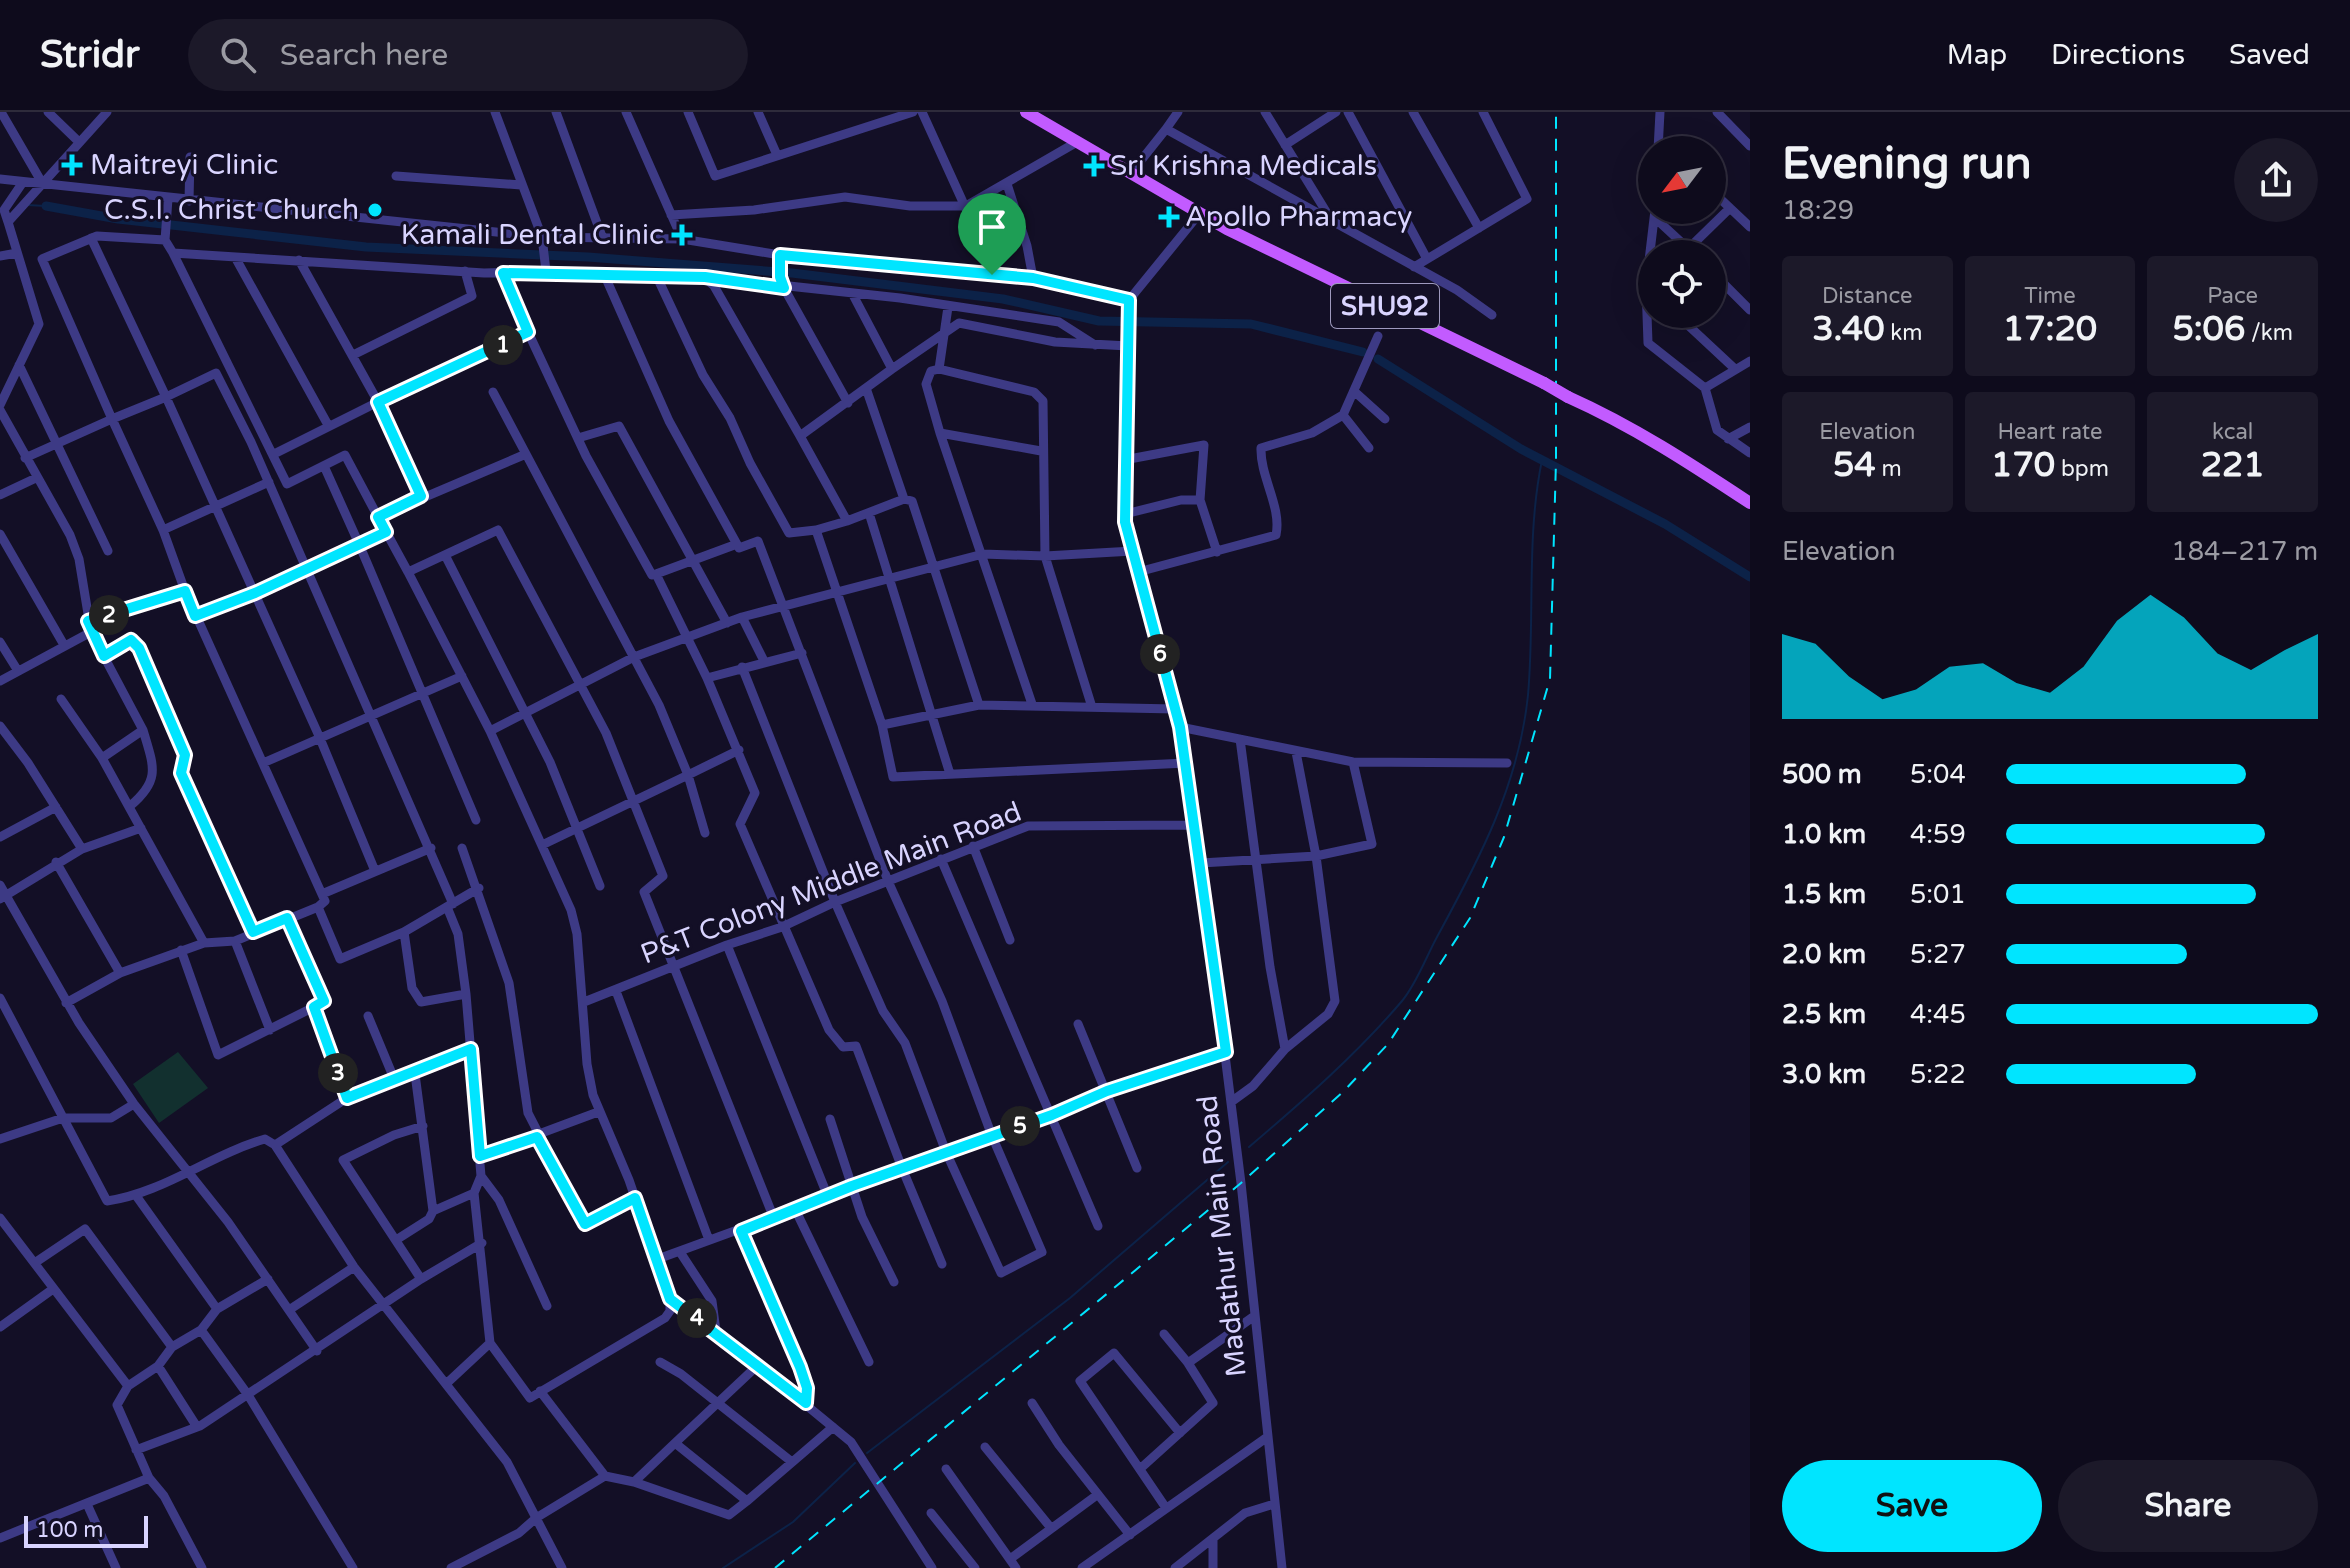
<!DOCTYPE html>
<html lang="en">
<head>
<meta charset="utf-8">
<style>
  :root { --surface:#0e0b1c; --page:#1c1929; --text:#f1f3f6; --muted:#9b9ba3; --line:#2e2b3b; --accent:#00e5ff }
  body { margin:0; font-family:"Varela Round",sans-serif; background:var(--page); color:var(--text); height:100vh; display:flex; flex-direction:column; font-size:30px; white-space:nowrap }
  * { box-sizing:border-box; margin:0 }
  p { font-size:26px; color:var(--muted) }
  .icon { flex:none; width:44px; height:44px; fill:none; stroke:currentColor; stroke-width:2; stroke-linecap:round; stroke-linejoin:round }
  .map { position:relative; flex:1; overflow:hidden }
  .panel { display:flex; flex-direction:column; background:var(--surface); width:600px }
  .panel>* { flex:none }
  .needle { width:52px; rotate:238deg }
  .fabs { position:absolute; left:1638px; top:24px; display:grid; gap:16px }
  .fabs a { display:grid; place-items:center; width:88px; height:88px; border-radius:50%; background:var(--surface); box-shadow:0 8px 32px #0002,0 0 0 2px var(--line); font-size:40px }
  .scale { position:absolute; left:24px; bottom:20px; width:124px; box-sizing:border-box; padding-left:8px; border:4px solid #d9d4ff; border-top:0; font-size:22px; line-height:28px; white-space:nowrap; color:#d9d4ff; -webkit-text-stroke:6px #130f26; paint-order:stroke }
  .pin { position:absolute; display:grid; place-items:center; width:68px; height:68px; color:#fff; margin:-82px -34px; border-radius:50% 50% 50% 0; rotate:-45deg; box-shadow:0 0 8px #0007 }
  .pin .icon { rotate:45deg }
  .km { position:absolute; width:40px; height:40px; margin:-20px; border-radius:50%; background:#222; color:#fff; font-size:22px; line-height:40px; text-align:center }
  .round { display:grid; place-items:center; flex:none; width:84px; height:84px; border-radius:42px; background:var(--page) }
  .summary { display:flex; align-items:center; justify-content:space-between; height:136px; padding:0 32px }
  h1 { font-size:44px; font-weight:700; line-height:60px }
  .figures { display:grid; grid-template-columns:repeat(3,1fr); gap:12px; height:136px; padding:8px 32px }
  .figures div { display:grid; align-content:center; border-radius:8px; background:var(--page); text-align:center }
  .figures b { font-size:34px; font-weight:700 }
  .figures small { font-size:22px; font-weight:400 }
  .figures p { font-size:22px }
  .chart { height:224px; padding:16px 32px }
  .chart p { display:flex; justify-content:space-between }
  .chart svg { width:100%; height:144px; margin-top:8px; fill:var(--accent); opacity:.7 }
  .action { display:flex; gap:16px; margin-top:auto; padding:16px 32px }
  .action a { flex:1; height:92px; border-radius:48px; background:var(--accent); color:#111; font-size:32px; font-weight:700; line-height:92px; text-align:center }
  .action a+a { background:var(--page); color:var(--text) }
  ul { padding:0 32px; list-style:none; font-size:26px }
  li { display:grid; grid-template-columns:128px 96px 1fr; align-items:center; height:60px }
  li i { height:20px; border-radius:10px; background:var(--accent) }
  header { display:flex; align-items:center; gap:48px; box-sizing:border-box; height:112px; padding:0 40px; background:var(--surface); border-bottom:2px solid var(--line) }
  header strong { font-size:38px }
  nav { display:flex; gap:44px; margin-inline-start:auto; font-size:28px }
  .search { width:560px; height:72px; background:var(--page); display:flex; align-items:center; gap:20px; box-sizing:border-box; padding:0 28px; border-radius:44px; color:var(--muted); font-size:30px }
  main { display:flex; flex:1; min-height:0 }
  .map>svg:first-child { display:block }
</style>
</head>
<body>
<header>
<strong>Stridr</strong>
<div class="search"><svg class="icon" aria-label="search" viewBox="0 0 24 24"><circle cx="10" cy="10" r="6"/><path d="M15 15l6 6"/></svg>Search here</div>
<nav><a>Map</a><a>Directions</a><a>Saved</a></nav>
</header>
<main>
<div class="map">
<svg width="1750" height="1456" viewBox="0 0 1750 1456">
  <rect width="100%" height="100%" fill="#130f26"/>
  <path fill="#12302f" d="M178 940 208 976 159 1011 133 972Z"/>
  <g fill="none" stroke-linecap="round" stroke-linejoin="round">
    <path stroke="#0c2248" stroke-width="2" d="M27 93 46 94
      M1249 1035C1303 989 1356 943 1402 889 1417 871 1426 845 1437 825 1479 748 1519 672 1528 583 1535 505 1526 425 1542 348
      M867 1341 1070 1186 1228 1050
      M723 1456 793 1410 855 1351"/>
    <path stroke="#0c2248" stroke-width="9" d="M46 94 118 107 366 135 588 145 792 161 1003 187 1099 209 1251 212 1363 240
      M1378 247 1521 337 1665 412 1750 465"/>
    <path stroke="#3d3a85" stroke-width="9" d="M1 0 41 69
      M48 0 79 30
      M495 0 542 125 546 159
      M556 0 603 127
      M626 0 682 127
      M688 0 715 64 913 0
      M758 0 777 43
      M922 0 987 143 992 163
      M1265 0 1330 106
      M1348 0 1427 147
      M1413 0 1479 116
      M1717 0 1750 34
      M1166 17 1178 0
      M1285 33 1336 0
      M1658 38 1660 0
      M1131 61 1166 17 1457 178 1492 203
      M396 64 521 73
      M0 67 542 125 682 127 780 143 1033 166 1129 188
      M1007 72 1027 134 1033 166
      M1712 79 1750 115
      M189 89 190 45
      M1655 98 1646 174 1648 231 1705 276 1717 318 1750 341
      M1199 102 1129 188 1125 402 1180 615 1201 751 1241 1071 1282 1456
      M671 103 754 98 845 85 910 94H966L1077 30
      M1655 106 1694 142
      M8 110 4 98 23 70
      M91 126 166 285 112 307 163 418 269 370
      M165 128 173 141 484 161 546 159 705 165 900 186 1059 210 1095 233
      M1688 137 1730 96
      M173 141 287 372 345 343 378 405
      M780 143V165L784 176 848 291
      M0 144 17 141
      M235 145 328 313
      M299 148 378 290 528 220 586 344 652 463 656 462 707 566 755 681 740 712 829 918 843 935 856 934 902 1056 942 1152
      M1414 155 1527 87 1483 0
      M1712 160 1750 198
      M503 161 528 220
      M604 162 669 309 739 436 758 429 888 769 942 889 992 1024 1042 1140 1001 1161 946 1040 905 931 883 899 835 790 742 555
      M657 165 703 263 730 306 750 351 789 421 816 418
      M705 166 714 174 800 324
      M852 181 892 257 800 324 847 409 904 387 912 389 979 593
      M1676 202 1735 257
      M353 243 472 184 465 159
      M19 253 108 439
      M892 257 959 211 1055 230 1128 234
      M939 257 948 195
      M1705 276 1750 249
      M867 279 904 387
      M493 280 526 342
      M1355 280 1385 307
      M0 293 39 212 8 110 107 0
      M0 298 70 423 79 447 91 520 0 569
      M1343 303 1369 336
      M940 321 1041 339
      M578 326 619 314 727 511
      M1728 327 1750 315
      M274 342 378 290 421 384
      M25 346 112 307 42 147 97 124 165 128 168 87
      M1124 348 1204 333 1200 388
      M324 354 359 432 386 420
      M0 383 36 366
      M869 401 950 662
      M1125 402 1181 388H1200L1217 440
      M847 409 816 418 882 613 893 665 1186 651
      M0 422 64 533
      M445 443 550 650 600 774
      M408 460 378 405 526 342 659 593 688 663 542 733
      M1138 460 1276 423C1282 395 1260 365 1261 336L1312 321 1343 303 1378 224
      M656 462 737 432
      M254 479 359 432 476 708
      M195 504 255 481
      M742 505 764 549
      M88 509 185 479
      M91 520 143 618 102 646 204 831 235 829 318 795 325 789 185 479 163 418
      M0 530 18 559
      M104 544 131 528 139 536 185 643 181 661 253 820
      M707 566 802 541
      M61 587 102 646
      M1032 592 940 321 926 272 931 259 939 257 1034 280 1043 289 1045 444 1091 592
      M882 613 979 593 1175 597
      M0 614 28 651 82 737
      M1180 615 1353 650 1507 651
      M490 619 634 545 742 505 983 442 1045 444 1133 439
      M1240 627 1270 855 1285 937
      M263 651 462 564
      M130 694C161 668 154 655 143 618
      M705 721 688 663 739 638
      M0 725 56 695
      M973 734 1010 828
      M462 736 509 871 528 1001 585 1112 635 1086
      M941 747 1098 1114
      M56 750 120 861
      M1201 751 1316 744 1372 732 1353 650
      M375 759 319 624 166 285 216 261 251 330 453 792
      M0 773 79 911 134 992 228 1110 317 1239
      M322 782 431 736
      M0 787 82 737 141 716
      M318 795 340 847 404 820 479 776
      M447 795 458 822 466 882 481 1064 474 1081 490 1231 530 1286 665 1206 670 1199V1187L629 1068 593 983 587 952 577 822 571 798 490 619 408 460 498 418 606 621 663 764 644 780 773 1104
      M287 806 324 889 314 895
      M404 820 412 876 421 890 466 882
      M235 829 270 918
      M727 833 828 1085
      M181 838 218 943 314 895 347 986 275 1033
      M616 879 709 1128
      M0 886 107 1089C163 1081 210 1043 265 1027L275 1033 354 1155 507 1350 562 1456
      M584 890 727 833 782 815 835 790 1028 714 1193 713
      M66 891 120 861 204 831
      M368 904 395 969
      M1078 912 1137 1056
      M415 962 433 1099 474 1081
      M347 986 471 937
      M1231 990 1253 974 1285 937 1328 902 1335 889 1316 744 1296 640
      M830 1007 862 1105 894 1170
      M0 1027 63 1006H111L134 992
      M480 1044 598 1000
      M481 1064 499 1088 547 1194
      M137 1085 217 1197
      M795 1097 869 1250
      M0 1106 128 1274
      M741 1119 800 1255 807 1276 806 1291
      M396 1128 429 1107 433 1099
      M655 1148 1052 1003 1107 979 1226 940
      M36 1150 85 1117 172 1235
      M421 1167 343 1048 394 1023 423 1014
      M670 1187 716 1219 712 1189 680 1140
      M289 1198 354 1155
      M0 1215 53 1177
      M201 1218 248 1283 353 1456
      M716 1219 851 1330 932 1456
      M660 1250 681 1262 792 1350
      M1188 1251 1253 1205
      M758 1253 675 1331 747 1389 833 1315
      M158 1254 197 1315 200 1314 421 1167 482 1131
      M446 1272 490 1231
      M540 1279 605 1364
      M1032 1291 1059 1333 1130 1423
      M985 1335 1051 1416
      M136 1338 197 1315
      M1141 1356 1213 1291 1188 1251 1164 1222
      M946 1357 1016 1456
      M634 1370 729 1403 747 1389
      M87 1392 116 1456
      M1166 1396 1080 1269 1114 1241 1180 1321
      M931 1401 975 1456
      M0 1426 149 1366
      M1213 1428V1456
      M1010 1447 1097 1383
      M202 1456 164 1384 149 1366 117 1293 128 1274 158 1254 172 1235 201 1218 217 1197 268 1167
      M451 1456 519 1421 536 1406 605 1364 634 1370 675 1331
      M1082 1456 1266 1326
      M1175 1456 1245 1401 1274 1392"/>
    <path stroke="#c25bff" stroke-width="12" d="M1026 0 1227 117 1544 271
      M1568 285C1633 314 1691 352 1750 391"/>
    <path stroke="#00e5ff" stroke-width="2" stroke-dasharray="12 10" stroke-linecap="butt" d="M775 1456 1241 1071 1343 980 1388 932 1470 806 1504 725 1550 567 1556 349V0"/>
    <path stroke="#c25bff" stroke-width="12" d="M1544 271 1568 285"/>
  </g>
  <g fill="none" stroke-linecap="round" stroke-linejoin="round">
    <g stroke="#fff" stroke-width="16">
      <path id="route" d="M780 143 1033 166 1129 188 1125 410 1180 615 1226 940 1107 979 1052 1003 852 1074 741 1119 800 1255 807 1276 806 1291 670 1187 635 1086 585 1112 537 1025 480 1044 471 937 347 986 314 895 324 889 287 806 253 820 181 661 185 643 139 536 131 528 104 544 88 509 185 479 195 504 255 481 386 420 378 405 421 384 378 290 528 220 503 161 705 165 784 176 780 165Z"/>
    </g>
    <use href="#route" stroke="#00e5ff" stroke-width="10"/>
  </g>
  <g fill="#00e5ff" stroke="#130f26" stroke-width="3">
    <path d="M68 41h8v8h8v8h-8v8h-8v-8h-8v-8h8z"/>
    <path d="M1090 42h8v8h8v8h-8v8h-8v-8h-8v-8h8z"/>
    <circle cx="375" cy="98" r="8"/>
    <path d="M1165 93h8v8h8v8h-8v8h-8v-8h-8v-8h8z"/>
    <path d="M678 111h8v8h8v8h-8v8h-8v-8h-8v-8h8z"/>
  </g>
  <g text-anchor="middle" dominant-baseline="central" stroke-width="6" stroke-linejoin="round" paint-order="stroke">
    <rect fill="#130f26" stroke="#9e99be" stroke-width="2" x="1331" y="172" width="108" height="44" rx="6"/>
    <g font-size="26" font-weight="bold" fill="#d9d4ff">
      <text x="1385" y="194">SHU92</text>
    </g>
    <g font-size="28" fill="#d9d4ff" stroke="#130f26" text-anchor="start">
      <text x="90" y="53">Maitreyi Clinic</text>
      <text x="1110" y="54">Sri Krishna Medicals</text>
      <text x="359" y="98" text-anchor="end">C.S.I. Christ Church</text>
      <text x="1185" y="105">Apollo Pharmacy</text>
      <text x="664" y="123" text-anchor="end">Kamali Dental Clinic</text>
    </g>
    <g font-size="28" fill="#d9d4ff" stroke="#130f26">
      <text transform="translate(831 771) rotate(-21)">P&amp;T Colony Middle Main Road</text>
      <text transform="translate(1222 1124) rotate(-96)">Madathur Main Road</text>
    </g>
  </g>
</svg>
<div class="fabs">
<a><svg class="needle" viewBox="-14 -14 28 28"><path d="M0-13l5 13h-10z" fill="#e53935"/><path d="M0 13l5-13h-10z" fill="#9b9ba3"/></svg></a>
<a><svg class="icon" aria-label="locate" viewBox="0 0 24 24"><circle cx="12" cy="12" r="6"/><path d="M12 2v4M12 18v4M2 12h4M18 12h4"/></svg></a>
</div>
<div class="scale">100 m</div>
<div class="pin" style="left:992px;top:163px;background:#1e9e55"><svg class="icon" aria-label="arrive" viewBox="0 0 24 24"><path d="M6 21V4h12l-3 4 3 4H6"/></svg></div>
<b class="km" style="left:503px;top:233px">1</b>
<b class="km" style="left:109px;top:503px">2</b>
<b class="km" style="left:338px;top:961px">3</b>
<b class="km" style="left:697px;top:1206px">4</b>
<b class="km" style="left:1020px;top:1014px">5</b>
<b class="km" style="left:1160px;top:542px">6</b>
</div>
<section class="panel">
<div class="summary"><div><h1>Evening run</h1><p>18:29</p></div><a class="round"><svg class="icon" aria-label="share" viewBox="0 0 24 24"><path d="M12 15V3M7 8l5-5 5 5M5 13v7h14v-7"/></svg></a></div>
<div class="figures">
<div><p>Distance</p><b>3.40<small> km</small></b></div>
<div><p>Time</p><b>17:20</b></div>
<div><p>Pace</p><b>5:06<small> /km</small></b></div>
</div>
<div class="figures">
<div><p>Elevation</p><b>54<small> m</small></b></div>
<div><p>Heart rate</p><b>170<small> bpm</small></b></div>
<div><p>kcal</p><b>221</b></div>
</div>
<div class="chart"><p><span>Elevation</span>184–217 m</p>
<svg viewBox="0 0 160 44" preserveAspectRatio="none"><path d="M0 44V18L10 21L20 31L30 38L40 35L50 28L60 27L70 33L80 36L90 28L100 14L110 6L120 13L130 24L140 29L150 23L160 18V44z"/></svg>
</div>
<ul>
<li><b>500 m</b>5:04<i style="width:77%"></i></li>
<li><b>1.0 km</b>4:59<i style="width:83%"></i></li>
<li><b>1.5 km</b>5:01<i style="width:80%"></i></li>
<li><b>2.0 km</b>5:27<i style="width:58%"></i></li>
<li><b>2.5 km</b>4:45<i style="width:100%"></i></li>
<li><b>3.0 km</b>5:22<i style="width:61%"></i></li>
</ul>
<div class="action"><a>Save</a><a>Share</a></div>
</section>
</main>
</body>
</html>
